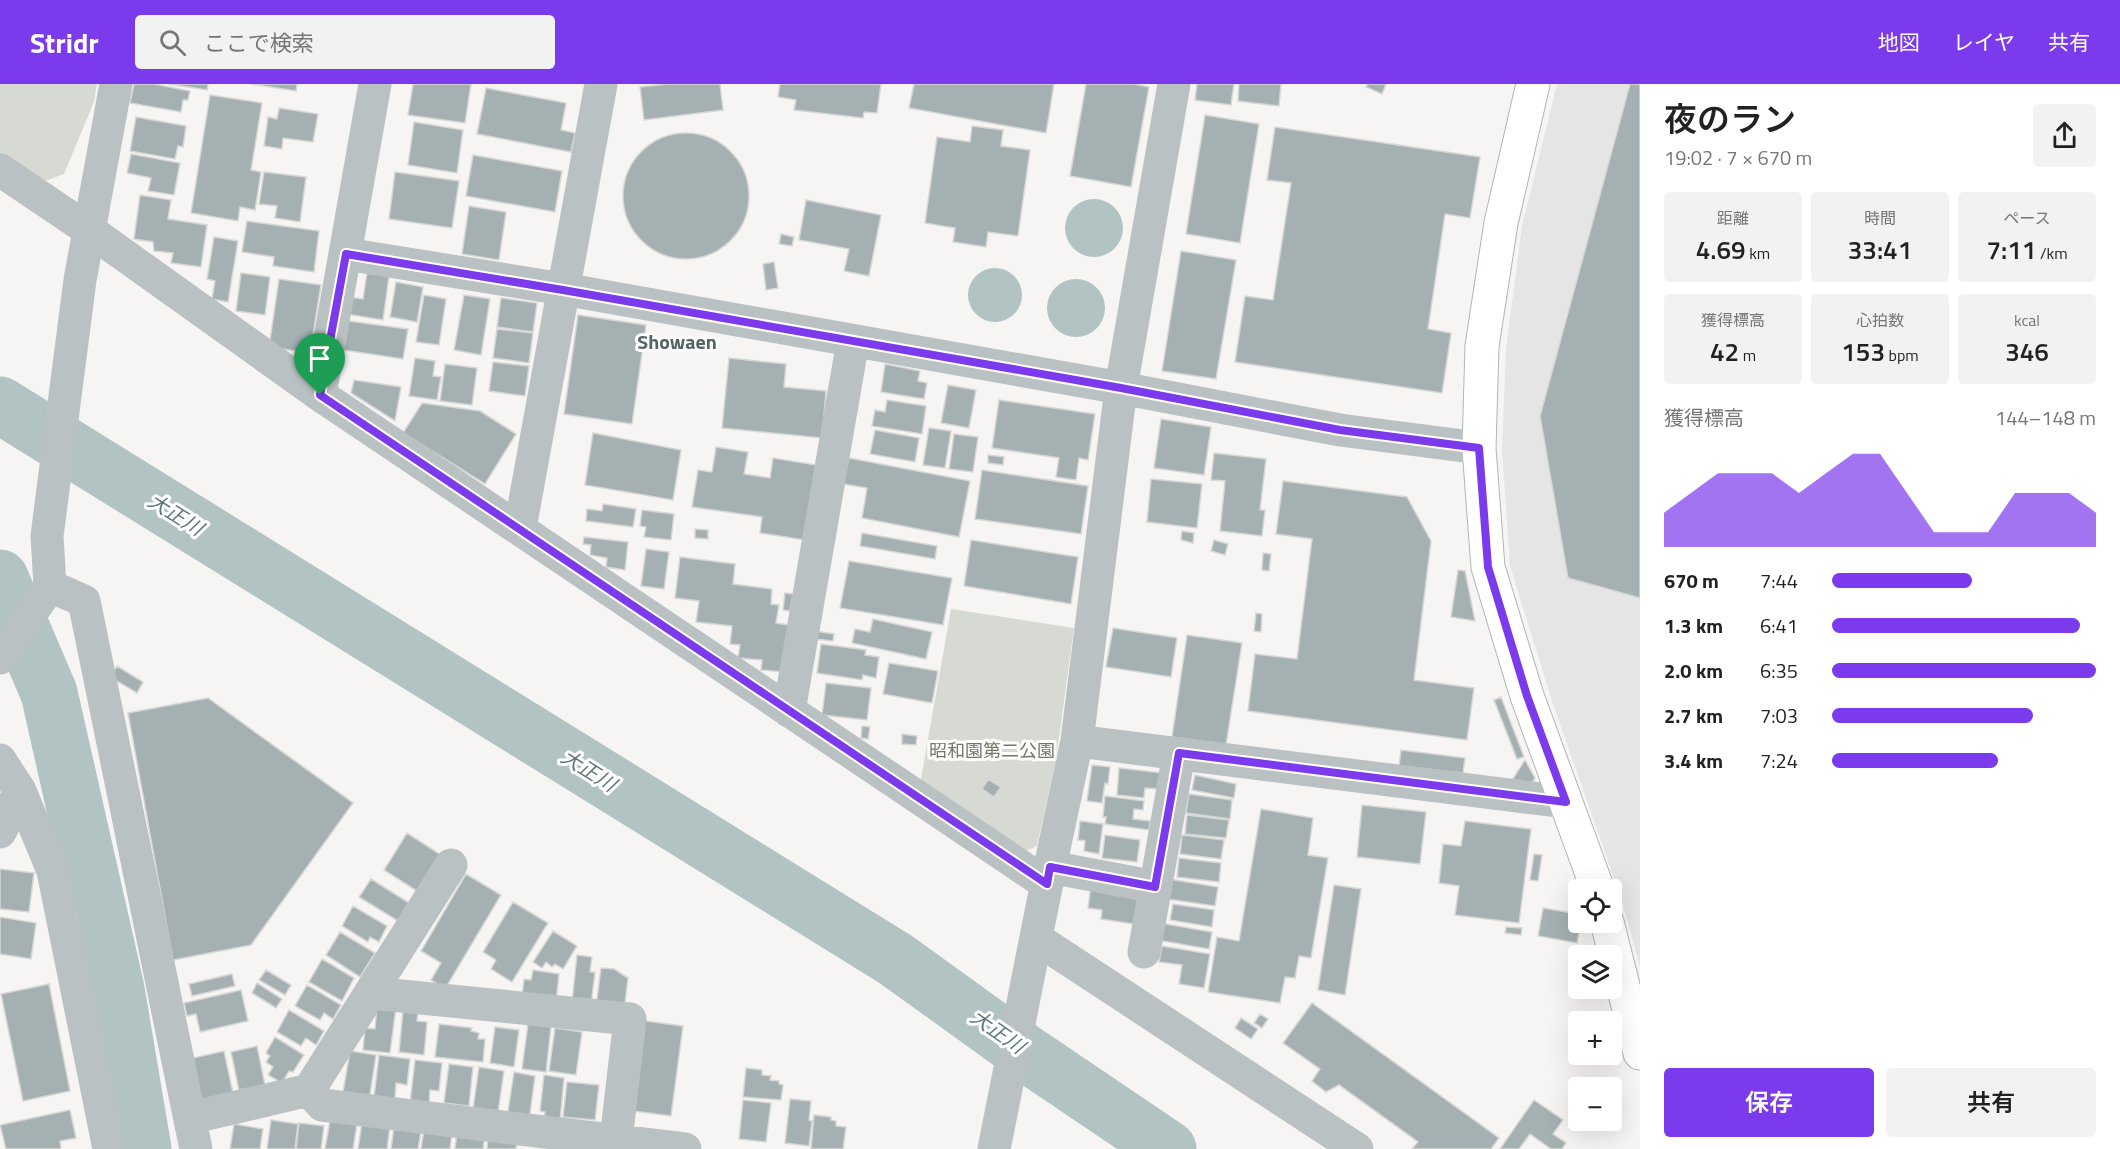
<!DOCTYPE html>
<html lang="ja">
<head>
<meta charset="utf-8">
<style>
  :root { --surface:#fff; --page:#f2f2f2; --text:#222; --muted:#767676; --accent:#7c3aed }
  body { margin:0; font-family:"Titillium Web","Noto Sans JP",sans-serif; background:var(--page); color:var(--text); height:100vh; display:flex; flex-direction:column; font-size:22px; white-space:nowrap }
  * { box-sizing:border-box; margin:0 }
  p { font-size:20px; color:var(--muted) }
  .icon { flex:none; width:33px; height:33px; fill:none; stroke:currentColor; stroke-width:2; stroke-linecap:round; stroke-linejoin:round }
  .map { position:relative; flex:1; overflow:hidden }
  .drawer { display:flex; flex-direction:column; background:var(--surface); width:480px }
  .drawer>* { flex:none }
  .buttons { position:absolute; left:1568px; top:795px; display:grid; gap:12px }
  .buttons a { display:grid; place-items:center; width:54px; height:54px; border-radius:6px; background:var(--surface); box-shadow:0 6px 24px #0002; font-size:30px }
  .pin { position:absolute; display:grid; place-items:center; width:51px; height:51px; color:#fff; margin:-62px -26px; border-radius:50% 50% 50% 0; rotate:-45deg; box-shadow:0 0 6px #0007 }
  .pin .icon { rotate:45deg }
  .round { display:grid; place-items:center; flex:none; width:63px; height:63px; border-radius:6px; background:var(--page) }
  .head { display:flex; align-items:center; justify-content:space-between; height:102px; padding:0 24px }
  h1 { font-size:33px; font-weight:600; line-height:45px }
  .stats { display:grid; grid-template-columns:repeat(3,1fr); gap:9px; height:102px; padding:6px 24px }
  .stats div { display:grid; align-content:center; border-radius:6px; background:var(--page); text-align:center }
  .stats b { font-size:26px; font-weight:600 }
  .stats small { font-size:16px; font-weight:400 }
  .stats p { font-size:16px }
  .chart { height:168px; padding:12px 24px }
  .chart p { display:flex; justify-content:space-between }
  .chart svg { width:100%; height:108px; margin-top:6px; fill:var(--accent); opacity:.7 }
  .cta { display:flex; gap:12px; margin-top:auto; padding:12px 24px }
  .cta a { flex:1; height:69px; border-radius:6px; background:var(--accent); color:#fff; font-size:24px; font-weight:600; line-height:69px; text-align:center }
  .cta a+a { background:var(--page); color:var(--text) }
  ul { padding:0 24px; list-style:none; font-size:20px }
  li { display:grid; grid-template-columns:96px 72px 1fr; align-items:center; height:45px }
  li i { height:15px; border-radius:8px; background:var(--accent) }
  header { display:flex; align-items:center; gap:36px; box-sizing:border-box; height:84px; padding:0 30px; background:var(--accent); color:#fff }
  header strong { font-size:28px }
  nav { display:flex; gap:33px; margin-inline-start:auto; font-size:21px }
  .search { width:420px; height:54px; background:var(--page); display:flex; align-items:center; gap:15px; box-sizing:border-box; padding:0 21px; border-radius:6px; color:var(--muted); font-size:22px }
  main { display:flex; flex:1; min-height:0 }
  .map>svg:first-child { display:block }
</style>
</head>
<body>
<header>
<strong>Stridr</strong>
<div class="search"><svg class="icon" aria-label="search" viewBox="0 0 24 24"><circle cx="10" cy="10" r="6"/><path d="M15 15l6 6"/></svg>ここで検索</div>
<nav><a>地図</a><a>レイヤ</a><a>共有</a></nav>
</header>
<main>
<div class="map">
<svg width="1640" height="1065" viewBox="0 0 1640 1065">
  <rect width="100%" height="100%" fill="#f6f5f3"/>
  <path fill="#e4e5e4" d="M1557 0H1640V883L1622 817 1552 617 1510 482 1502 365 1506 265 1522 142Z"/>
  <path fill="#d7dad2" d="M0 0H97L94 18 64 90 45 97 0 72Z
    M951 525 1074 544 1056 676 1037 762 1024 768 919 706Z"/>
  <path fill="#b1c3c2" d="M1065 144a29 29 0 1 1 58 0a29 29 0 1 1-58 0Z
    M968 211a27 27 0 1 1 54 0a27 27 0 1 1-54 0Z
    M1047 224a29 29 0 1 1 58 0a29 29 0 1 1-58 0Z"/>
  <g fill="none" stroke-linecap="round" stroke-linejoin="round">
    <path stroke="#b1c3c2" stroke-width="57" d="M0 321 895 875 1020 965 1168 1065
      M0 494 49 609 116 905 143 1065"/>
  </g>
  <path fill="#a5b0b2" stroke="#d7d7d5" stroke-width="1.5" d="M134 0H154L190 7 188 16H183L181 28 130 19Z
    M168 0H208L207 6Z
    M251 0H297L296 7Z
    M413 0H471L465 39 408 31Z
    M667 0H720L723 26 644 36 640 3Z
    M780 0H881L877 29 864 28 863 34 794 26 796 16 778 13Z
    M914 0H1054L1046 49 909 24Z
    M1086 0H1134L1149 3 1131 103 1070 92Z
    M1197 0H1234L1231 21 1195 16Z
    M1239 0H1281L1279 22 1238 17Z
    M1368 0H1386L1382 10 1366 3Z
    M1630 0H1640V514L1568 494 1540 332Z
    M486 4 566 19 561 46 575 49 571 68 477 50Z
    M210 11 262 19 251 86 261 88 255 126 240 123 238 137 191 129Z
    M279 24 318 30 313 58 283 54 282 65 264 62 268 33 277 35Z
    M1205 31 1259 40 1240 159 1186 150Z
    M136 33 186 42 183 63 178 62 175 75 130 67Z
    M414 38 463 46 457 89 408 81Z
    M972 42 1003 46 1001 62 1030 66 1018 152 988 148 986 163 953 158 955 144 925 139 937 53 970 58Z
    M1275 43 1480 73 1470 134 1445 130 1428 245 1451 249 1442 309 1235 278 1245 212 1273 216 1291 99 1267 96Z
    M623 112a63 63 0 1 1 126 0a63 63 0 1 1-126 0Z
    M131 70 180 79 174 111 148 107 151 94 127 89Z
    M473 71 562 87 555 128 466 112Z
    M264 88 306 93 300 138 275 134 277 122 259 120Z
    M395 88 459 97 452 144 389 135Z
    M140 111 171 116 168 135 207 141 201 183 171 179 173 169 154 167 153 158 134 155Z
    M806 116 881 131 869 192 844 187 849 165 799 156Z
    M469 122 506 128 499 176 462 170Z
    M247 137 319 147 314 188 273 182 274 173 242 168Z
    M781 150 794 153 792 162 779 160Z
    M214 153 238 157 228 218 212 215 215 197 207 195Z
    M1181 167 1236 176 1216 295 1162 287Z
    M774 178 778 204 766 206 763 180Z
    M241 189 270 193 265 231 236 227Z
    M367 189 389 192 383 236 346 230 349 213 363 215Z
    M279 195 321 201 310 269 269 263Z
    M396 198 423 203 417 238 390 233Z
    M424 211 446 215 439 261 416 258Z
    M464 211 490 215 481 271 454 266Z
    M501 214 537 219 533 248 497 243Z
    M578 231 646 241 632 340 564 330Z
    M348 237 408 245 403 275 344 266Z
    M497 245 533 249 529 279 493 274Z
    M415 274 435 277 433 292 441 293 437 316 409 312Z
    M729 274 786 280 784 303 826 307 822 354 722 344Z
    M493 278 529 282 525 312 489 307Z
    M445 280 477 284 472 321 440 317Z
    M885 280 920 287 918 297 927 299 924 315 881 308Z
    M354 296 401 303 395 337 351 309Z
    M948 301 976 306 969 344 941 339Z
    M887 316 926 322 922 350 872 342 875 326 885 328Z
    M999 316 1095 330 1088 376 1079 374 1076 396 1056 393 1059 374 992 364Z
    M422 319 480 327 516 350 485 400 403 349Z
    M1161 335 1211 343 1204 391 1154 384Z
    M929 344 951 347 945 384 923 381Z
    M875 346 919 354 915 378 870 370Z
    M593 349 681 366 673 416 585 401Z
    M954 350 978 353 973 388 949 385Z
    M716 363 748 368 744 390 770 394 773 374 816 381 805 456 760 449 762 433 692 423 698 386 712 388Z
    M1214 369 1266 375 1260 426H1265L1262 452 1220 447 1225 397 1211 396Z
    M988 371 1004 373 1003 381 988 379Z
    M849 374 970 397 959 453 862 434 867 404 843 400Z
    M982 386 1088 402 1081 450 975 435Z
    M1151 395 1202 400 1197 444 1147 438Z
    M1283 397 1407 413 1431 457 1414 596 1474 604 1467 656 1248 627 1255 570 1297 575 1312 455 1276 450Z
    M603 420 636 425 633 443 586 437 587 425 602 427Z
    M642 426 674 430 671 456 644 453 646 443 640 442Z
    M695 445 708 446V455L695 454Z
    M1182 447 1194 449 1193 459 1181 456Z
    M862 449 937 462 935 475 860 462Z
    M584 453 628 458 625 486 606 483 607 474 590 471 591 461 583 460Z
    M971 456 1078 473 1071 520 964 502Z
    M1214 456 1228 460 1225 471 1211 467Z
    M646 465 669 468 664 505 641 502Z
    M1263 469 1271 470 1269 487 1262 486Z
    M680 473 735 480 733 500 772 505 771 520 779 521 776 539 789 541 784 588 761 586 762 576 738 574 740 561 730 560 732 542 696 538 699 517 675 514Z
    M849 477 952 494 943 541 840 524Z
    M1458 486 1465 487 1475 537 1451 533Z
    M785 509 793 510 790 527 783 526Z
    M1256 529 1262 530 1261 548 1254 547Z
    M873 535 932 548 926 575 852 559 855 545 870 548Z
    M1113 544 1177 554 1171 593 1106 583Z
    M815 547 834 550 833 557 814 555Z
    M1187 551 1242 559 1226 661 1172 653Z
    M821 560 866 566 865 571 879 573 876 594 863 591 862 596 817 589Z
    M889 579 938 587 932 619 883 610Z
    M117 582 143 598 137 609 110 593Z
    M826 599 871 604 867 636 822 631Z
    M1501 613 1524 673 1517 675 1494 616Z
    M208 614 353 719 251 861 173 876 128 629Z
    M862 642 870 643 868 655 861 654Z
    M902 650 917 652 916 661 902 660Z
    M1401 666 1465 674 1463 689 1399 682Z
    M1525 676 1535 694 1530 702 1511 698Z
    M1092 681 1110 683 1108 700 1105 699 1102 719 1087 717Z
    M1119 684 1163 689 1162 705 1145 704 1144 714 1117 711Z
    M1195 691 1236 700 1234 714 1192 706Z
    M988 695 1001 703 994 713 982 705Z
    M1189 710 1232 716 1230 735 1186 729Z
    M1105 712 1144 717 1143 726 1134 725 1133 735 1150 737 1149 746 1105 740 1106 733H1103Z
    M1362 721 1426 728 1420 780 1357 773Z
    M1261 725 1313 734 1308 771 1328 774 1311 874 1299 872 1295 894 1285 893 1280 919 1208 908 1217 853 1239 857Z
    M1187 731 1229 736 1226 754 1185 750Z
    M1080 737 1103 740 1099 770 1084 767 1085 757 1078 756Z
    M1465 737 1531 745 1519 839 1455 831 1459 802 1439 799 1443 760 1461 762Z
    M407 749 444 773 420 809 384 786Z
    M1105 751 1140 756 1137 778 1102 774Z
    M1182 751 1224 756 1221 775 1180 770Z
    M1534 770 1542 771 1538 797 1530 796Z
    M1179 774 1221 779 1219 798 1177 793Z
    M0 785 34 789 29 828 0 825Z
    M466 790 501 811 445 905 431 896 441 879 421 867Z
    M371 795 414 822 403 840 359 813Z
    M1169 795 1218 803 1215 822 1167 815Z
    M1091 801 1139 808 1134 840 1101 835 1102 826 1088 824Z
    M1334 801 1361 805 1345 911 1318 906Z
    M513 818 548 839 512 898 491 885 496 876 483 868Z
    M1173 820 1214 826 1212 843 1170 836Z
    M353 822 387 842 379 858 370 853 368 858 342 842Z
    M1543 824 1578 830V838H1581L1577 859 1538 852Z
    M0 833 36 839 31 875 0 870Z
    M1160 839 1212 848 1209 865 1157 856Z
    M1506 843 1522 844 1521 851 1505 849Z
    M553 847 577 862 563 885 555 880 552 883 546 878 542 884 533 878Z
    M340 848 375 869 360 893 326 871Z
    M1162 862 1210 870 1204 904 1179 900 1182 881 1159 878Z
    M577 871 592 873 590 888H595L591 921 572 918Z
    M322 875 354 894 342 917 309 898Z
    M601 884 614 885 628 894 624 927 596 923Z
    M266 886 291 901 285 911 259 896Z
    M533 886 559 890 556 918 522 914 524 895 531 896Z
    M232 890 235 902 192 912 189 900Z
    M257 899 282 915 276 924 252 909Z
    M49 900 70 1007 23 1017 1 910Z
    M307 901 341 921 333 935 324 929 320 936 295 922Z
    M241 906 248 937 200 948 196 930 187 932 184 919Z
    M1312 919 1499 1054 1491 1065H1412L1418 1058 1339 1001 1326 1008 1312 997 1320 985 1283 959Z
    M377 921 396 923 390 969 363 966 365 944 375 945Z
    M289 926 324 947 316 961 306 954 301 962 277 948Z
    M403 927 418 928 417 937 427 938 424 971 399 968Z
    M1260 930 1268 935 1262 944 1254 939Z
    M1241 934 1258 945 1251 955 1235 944Z
    M638 936 683 942 671 1032 626 1026Z
    M439 940 472 944 471 947 479 949 478 955H485L483 978 435 973Z
    M528 940 551 943 546 988 522 985Z
    M495 943 519 946 514 983 490 979Z
    M555 944 582 948 576 991 549 987Z
    M275 953 304 971 293 988 289 987 282 999 268 991 273 983 266 978 270 972 266 969Z
    M257 962 265 1001 239 1006 231 968Z
    M224 967 233 1009 201 1016 193 974Z
    M350 967 376 971 369 1017 342 1014Z
    M379 971 410 975 407 1001 396 999 395 1015 374 1013Z
    M415 976 442 979 439 1007 430 1006 429 1021 410 1019Z
    M449 980 473 983 469 1022 444 1019Z
    M479 983 504 987 498 1028 473 1025Z
    M746 984 762 986V991L771 992 770 996 779 997V1000L783 1001 781 1016 743 1013Z
    M514 988 535 992 529 1037 507 1034Z
    M544 991 564 994 560 1037 544 1035 545 1028 540 1027Z
    M567 998 599 1001 595 1036 563 1033Z
    M790 1015 811 1017 809 1036 812 1037 809 1062 785 1059Z
    M743 1016 771 1019 766 1058 739 1055Z
    M1534 1016 1563 1036 1553 1050 1566 1059 1562 1065H1551L1530 1050 1519 1065H1500Z
    M70 1026 76 1054 60 1057 61 1065H6L0 1041Z
    M814 1031 831 1033V1036L836 1037V1042L846 1043 843 1065H811Z
    M271 1036 298 1040 295 1065H267Z
    M330 1036 357 1040 353 1065H325Z
    M362 1038 390 1042 387 1065H358Z
    M299 1039 324 1042 321 1065H296Z
    M234 1040 263 1045 260 1065H230Z
    M394 1043 421 1047 418 1065H391Z
    M424 1045 452 1049 450 1065H421Z
    M457 1047 485 1051 483 1065H455Z
    M488 1054 517 1058 516 1065H487Z"/>
  <g fill="none" stroke-linecap="round" stroke-linejoin="round">
    <g stroke="#aeb6b7" stroke-width="35">
      <path id="major" d="M1533 0 1501 139 1482 262 1479 364 1488 483 1527 612 1598 806
        M1607 838 1640 969"/>
    </g>
    <path stroke="#bac1c2" stroke-width="33" d="M0 86 89 146 320 311 1047 800
      M346 170 563 205 1121 304 1340 346 1479 364
      M320 311 375 0
      M520 444 601 0
      M50 502 84 517 196 1065
      M0 574 50 502 47 452 80 196 116 0
      M789 627 853 257
      M1077 657 1566 718
      M0 676 20 707 53 787 109 1065
      M0 748 20 707
      M1050 783 1156 803
      M1037 855 1357 1065
      M1144 868 1179 670
      M371 909 630 935 615 1065
      M309 1006 322 1021 685 1065
      M190 1034 309 1006 451 781
      M994 1065 1050 783 1077 657 1121 304 1174 0"/>
    <use href="#major" stroke="#fff" stroke-width="33"/>
  </g>
  <g fill="none" stroke-linecap="round" stroke-linejoin="round">
    <g stroke="#fff" stroke-width="12">
      <path id="route" d="M346 170 563 206 1121 304 1340 346 1479 364 1488 483 1527 612 1566 718 1179 669 1155 803 1050 783 1047 800 320 311Z"/>
    </g>
    <use href="#route" stroke="#7c3aed" stroke-width="8"/>
  </g>
  <g text-anchor="middle" dominant-baseline="central" stroke-width="6" stroke-linejoin="round" paint-order="stroke">
    <g font-size="18" fill="#6f7965" stroke="#fff">
      <text x="992" y="666">昭和園第二公園</text>
    </g>
    <g font-size="20" font-weight="bold" fill="#546567" stroke="#fff">
      <text x="677" y="257">Showaen</text>
    </g>
    <g font-size="20" font-style="italic" fill="#5e7877" stroke="#fff">
      <text transform="translate(176 430) rotate(32)">大正川</text>
      <text transform="translate(589 686) rotate(32)">大正川</text>
      <text transform="translate(998 947) rotate(35)">大正川</text>
    </g>
  </g>
</svg>
<div class="buttons">
<a><svg class="icon" aria-label="locate" viewBox="0 0 24 24"><circle cx="12" cy="12" r="6"/><path d="M12 2v4M12 18v4M2 12h4M18 12h4"/></svg></a>
<a><svg class="icon" aria-label="layers" viewBox="0 0 24 24"><path d="M12 4l9 5-9 5-9-5zM3 14l9 5 9-5"/></svg></a>
<a>+</a>
<a>−</a>
</div>
<div class="pin" style="left:320px;top:311px;background:#1e9e55"><svg class="icon" aria-label="arrive" viewBox="0 0 24 24"><path d="M6 21V4h12l-3 4 3 4H6"/></svg></div>
</div>
<section class="drawer">
<div class="head"><div><h1>夜のラン</h1><p>19:02 · 7 × 670 m</p></div><a class="round"><svg class="icon" aria-label="share" viewBox="0 0 24 24"><path d="M12 15V3M7 8l5-5 5 5M5 13v7h14v-7"/></svg></a></div>
<div class="stats">
<div><p>距離</p><b>4.69<small> km</small></b></div>
<div><p>時間</p><b>33:41</b></div>
<div><p>ペース</p><b>7:11<small> /km</small></b></div>
</div>
<div class="stats">
<div><p>獲得標高</p><b>42<small> m</small></b></div>
<div><p>心拍数</p><b>153<small> bpm</small></b></div>
<div><p>kcal</p><b>346</b></div>
</div>
<div class="chart"><p><span>獲得標高</span>144–148 m</p>
<svg viewBox="0 0 160 44" preserveAspectRatio="none"><path d="M0 44V30L10 22L20 14L30 14L40 14L50 22L60 14L70 6L80 6L90 22L100 38L110 38L120 38L130 22L140 22L150 22L160 30V44z"/></svg>
</div>
<ul>
<li><b>670 m</b>7:44<i style="width:53%"></i></li>
<li><b>1.3 km</b>6:41<i style="width:94%"></i></li>
<li><b>2.0 km</b>6:35<i style="width:100%"></i></li>
<li><b>2.7 km</b>7:03<i style="width:76%"></i></li>
<li><b>3.4 km</b>7:24<i style="width:63%"></i></li>
</ul>
<div class="cta"><a>保存</a><a>共有</a></div>
</section>
</main>
</body>
</html>
